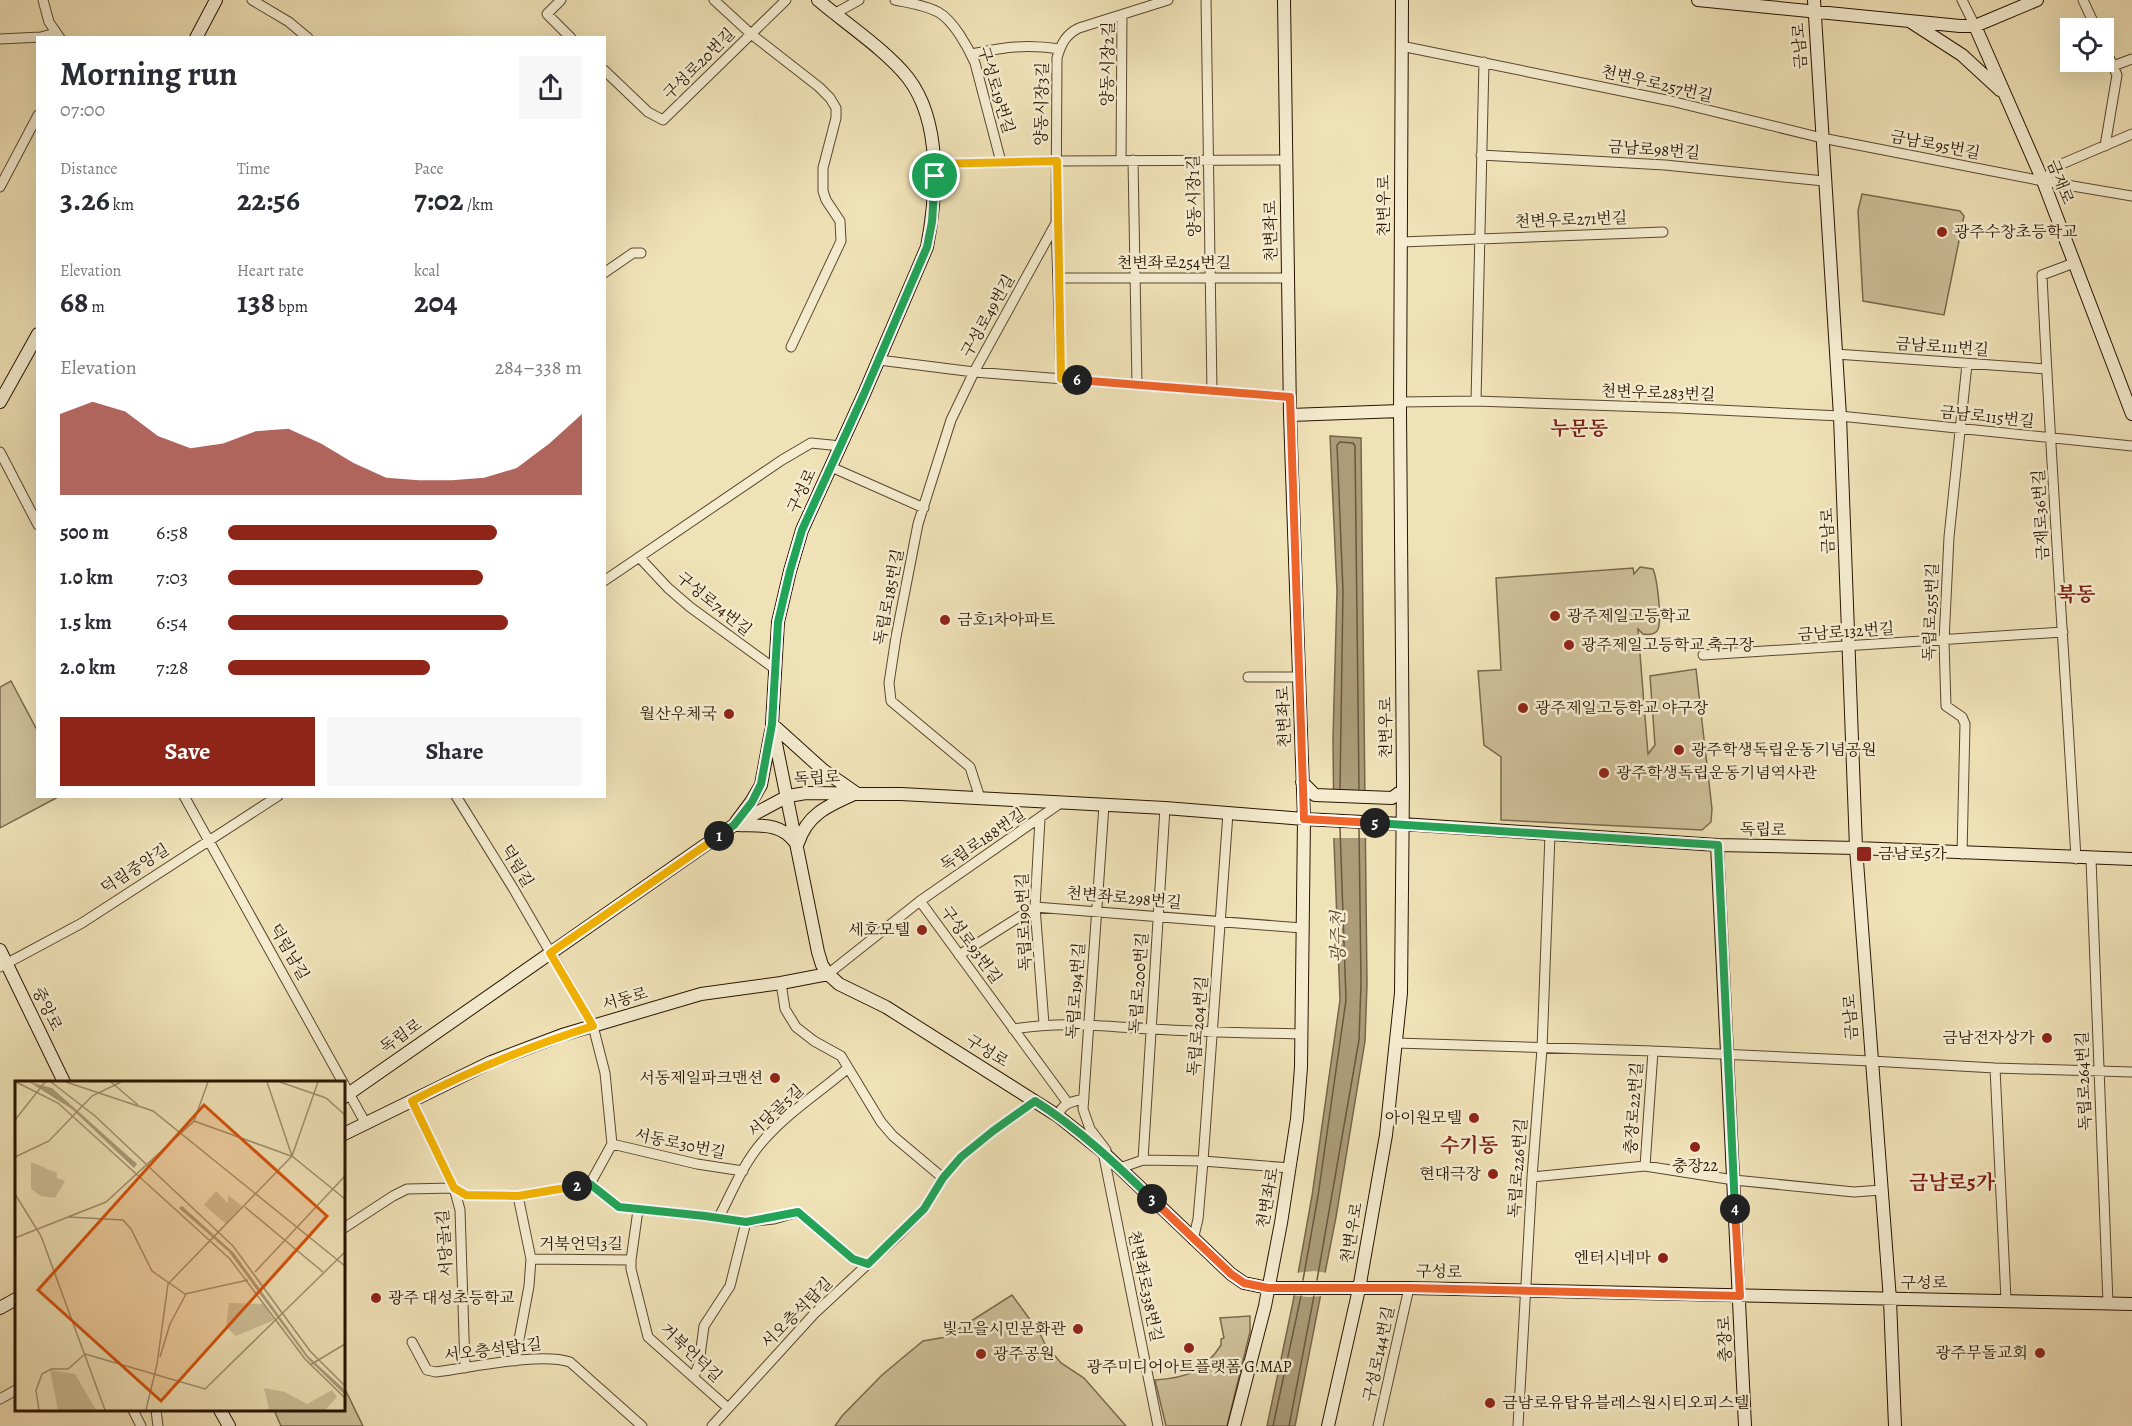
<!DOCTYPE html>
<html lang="en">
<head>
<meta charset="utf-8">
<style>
  :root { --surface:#fff; --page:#f7f7f7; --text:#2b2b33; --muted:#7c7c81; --accent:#8f2418 }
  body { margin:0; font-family:Alegreya,"Noto Serif KR",serif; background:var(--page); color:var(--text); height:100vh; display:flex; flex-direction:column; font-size:22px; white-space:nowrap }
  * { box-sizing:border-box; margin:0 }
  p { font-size:20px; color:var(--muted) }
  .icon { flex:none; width:33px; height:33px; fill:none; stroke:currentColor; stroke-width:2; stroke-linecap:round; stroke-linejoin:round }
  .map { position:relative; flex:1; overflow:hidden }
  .sheet { position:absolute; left:36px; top:36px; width:570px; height:762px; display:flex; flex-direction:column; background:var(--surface); border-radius:0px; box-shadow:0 6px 24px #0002 }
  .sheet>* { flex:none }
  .fabs { position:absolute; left:2060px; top:18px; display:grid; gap:12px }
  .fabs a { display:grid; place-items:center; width:54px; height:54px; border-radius:0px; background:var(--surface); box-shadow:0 6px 24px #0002; font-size:30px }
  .pin { position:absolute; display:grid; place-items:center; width:51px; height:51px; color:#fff; margin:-26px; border:3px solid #fff; border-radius:50%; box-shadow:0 2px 6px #0007 }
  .km { position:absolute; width:30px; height:30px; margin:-15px; border-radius:50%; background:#222; color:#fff; font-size:16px; line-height:30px; text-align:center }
  .round { display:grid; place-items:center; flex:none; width:63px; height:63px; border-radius:0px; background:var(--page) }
  .head { display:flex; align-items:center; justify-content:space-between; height:102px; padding:0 24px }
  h1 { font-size:33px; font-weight:600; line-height:45px }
  .metrics { display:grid; grid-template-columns:repeat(3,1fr); gap:9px; height:102px; padding:6px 24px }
  .metrics div { display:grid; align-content:center }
  .metrics b { font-size:30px; font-weight:600 }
  .metrics small { font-size:16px; font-weight:400 }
  .metrics p { font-size:16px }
  .chart { height:168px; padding:12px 24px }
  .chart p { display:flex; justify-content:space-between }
  .chart svg { width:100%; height:108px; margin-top:6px; fill:var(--accent); opacity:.7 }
  .cta { display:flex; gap:12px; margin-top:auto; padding:12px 24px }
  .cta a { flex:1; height:69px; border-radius:0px; background:var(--accent); color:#fff; font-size:24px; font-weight:600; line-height:69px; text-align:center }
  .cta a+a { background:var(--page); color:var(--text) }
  ul { padding:0 24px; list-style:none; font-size:20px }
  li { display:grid; grid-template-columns:96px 72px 1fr; align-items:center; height:45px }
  li i { height:15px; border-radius:8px; background:var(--accent) }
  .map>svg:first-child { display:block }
</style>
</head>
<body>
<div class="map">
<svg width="2132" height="1426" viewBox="0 0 2132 1426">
  <rect width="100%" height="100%" fill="#f0e2b7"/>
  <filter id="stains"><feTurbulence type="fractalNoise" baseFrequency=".00333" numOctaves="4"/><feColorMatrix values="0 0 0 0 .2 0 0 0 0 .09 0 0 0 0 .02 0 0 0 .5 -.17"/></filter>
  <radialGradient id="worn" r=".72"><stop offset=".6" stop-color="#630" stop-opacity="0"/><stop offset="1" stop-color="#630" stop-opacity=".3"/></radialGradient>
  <path fill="#cebf98" stroke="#7a694c" stroke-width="1.5" d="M1862 194 1960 211 1964 216 1944 315 1863 301 1858 211Z
    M1640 567 1653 569C1657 578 1663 624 1657 631 1653 635 1648 635 1643 634L1638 629 1648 754 1655 745 1650 676 1696 669 1712 809 1711 822 1702 830 1501 820V757L1484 745 1478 671 1501 670 1496 578 1633 568 1634 574Z
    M11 681 37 730 38 796 58 797 0 828V687Z
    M1012 1295 1039 1332 1045 1344 1061 1363 1084 1378 1126 1426H835L842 1416 882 1375 923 1341 946 1337Z
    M1250 1316V1332L1227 1426H1166L1155 1380C1186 1378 1204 1372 1221 1345V1339L1224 1338 1220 1318Z
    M344 1387 363 1426H281L274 1410H344Z"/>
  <path fill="#ac9c79" stroke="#776549" stroke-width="1.5" d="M1330 436 1361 438 1367 984 1365 1041 1336 1217 1295 1426H1267L1293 1302 1312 1196 1340 1000 1334 842 1333 739 1337 591Z"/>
  <path fill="#f0e2b7" d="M1331 794 1368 795V838H1331Z
    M1314 1271 1328 1273 1323 1296 1308 1297 1292 1295 1295 1273Z"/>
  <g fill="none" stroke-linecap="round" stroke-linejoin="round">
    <path stroke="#6a583d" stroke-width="1.5" d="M1340 788 1343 591 1337 445 1340 442 1353 443 1355 446 1359 789
      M1303 1280 1318 1196 1346 1000 1340 828
      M1317 1280 1359 1040 1361 984 1359 829
      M1273 1426 1301 1296
      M1289 1426 1314 1296"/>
    <g stroke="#59472e" stroke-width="11">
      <path id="street" d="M43 0 49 22 60 38
        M252 0 289 22 308 38
        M561 0 547 14 571 38
        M714 0 751 34 819 87 830 98 836 108V118L823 168V191L826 200 840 221 841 241 791 347
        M895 0C909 3 925 5 938 12 953 20 968 47 975 63L1001 162
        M1206 0 1212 391
        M1962 0 1975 26
        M2083 0 2096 28
        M834 14 859 0
        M0 39 41 37 55 33
        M2103 44 2117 75 2105 146
        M1401 46 1671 101 1822 138 2043 181 2132 196
        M971 54C1006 47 1025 44 1060 49
        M2113 66 2132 59
        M604 70 648 112 663 120 786 0
        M1481 155 1665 165 1824 181
        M1121 160 1122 15
        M1133 160 1137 385
        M934 164 1057 161 1287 160
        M2043 181 2057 166 2132 134
        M0 187 38 115
        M1401 242 1663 232
        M2074 263 2042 275C2051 470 2065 664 2076 859
        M604 273 633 253H641
        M1059 278H1288
        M1836 354 2047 369
        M879 360 974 372 1290 397
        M1061 379 1056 223 1057 58C1061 44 1066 34 1079 28L1168 0
        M1476 401 1484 62
        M1400 402 1476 401 1678 408 1840 416 2132 446
        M0 452 38 525
        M831 467 924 508
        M639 557 668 588 690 607 775 669
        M604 581 782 460 811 443 841 446
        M1703 655 2063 632
        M1248 677H1299
        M184 796 366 1124
        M456 796 513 888 593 1026 605 1073 612 1144 697 1164 743 1171
        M980 798 970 767 891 701 889 683 896 637 918 524 951 420 974 372 1056 223
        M1104 805 1083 1109 1090 1129 1106 1150
        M1040 819 1035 907 1044 1024
        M1962 854 1965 724 1962 717 1946 706 1944 641 1949 537 1967 364
        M2091 859 2108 1303
        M920 901 1067 1102
        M959 955 1035 907 1302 928
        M0 967 82 923 278 796
        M828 974 920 901 1062 802
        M781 983 785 1009 796 1027 814 1041 841 1056 881 1122 893 1136 943 1178
        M1013 1029C1062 1021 1102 1026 1151 1029 1201 1032 1252 1033 1302 1034
        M1396 1043 1653 1051 1871 1061 1995 1068 2132 1072
        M1995 1068 2006 1300
        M412 1101 454 1188 460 1210 465 1368
        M1058 1116C1062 1103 1071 1102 1084 1099
        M1103 1152 1158 1426
        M1143 1160 1165 808
        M1116 1163 1120 1168 1143 1160 1203 1161 1290 1168
        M1645 1166 1653 1051
        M1532 1177 1645 1166 1734 1180 1854 1192 1882 1190
        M590 1184 612 1144
        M454 1188 466 1195 518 1196 590 1184 619 1207 705 1216 746 1222 774 1219 798 1212 853 1259 868 1264
        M638 1210 631 1260V1269L648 1337 728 1408
        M719 1217C732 1192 744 1162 763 1141 787 1113 820 1092 848 1068
        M344 1228 393 1196 407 1189 454 1188
        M1193 1240 1198 1219 1203 1161 1228 813
        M531 1259 631 1260
        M412 1342 427 1370 436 1372C470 1368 539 1352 570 1362L642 1426
        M515 1361 529 1286 531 1259 518 1196
        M694 1377 699 1363 704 1326 730 1286 746 1222
        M0 1399 16 1390
        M133 1410 141 1426
        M156 1410 158 1426
        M712 1426 814 1314 898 1236 924 1209 943 1178 961 1157 993 1131 1035 1101
        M1378 1426 1409 1288
        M1518 1426 1532 1177 1542 1049 1550 834"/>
    </g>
    <g stroke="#271301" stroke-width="14">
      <path id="secondary" d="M818 0C845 23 887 51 908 78 942 122 937 195 927 247L864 394 802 530 790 571 778 622 772 724 818 952 822 965 828 974 839 984 886 1007 1058 1116 1103 1152 1231 1274 1244 1283 1268 1288H1409L2132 1304
        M1698 0 1960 26H1975L2037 0
        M1814 0 1840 416 1856 848 1890 1300 1895 1426
        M1911 22 1962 55 2000 90
        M1975 26 2043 181 2132 414
        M196 38 216 0
        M0 402 38 334
        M1290 415 1400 411
        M772 724 823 770 856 793
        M1302 782 1315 795 1392 798 1403 790
        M736 822 751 802 761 785 771 731
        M737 825C759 826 780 822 795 842
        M798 843C807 815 827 806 852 795
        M1717 845 1745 1426
        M0 950 64 1082
        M344 1097 734 825 788 796 806 793 901 794 1165 808 1304 819 1402 824 1717 845 1856 848 2132 859
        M344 1134 491 1062 562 1035 701 994 781 983 828 974
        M0 1308 16 1299
        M220 1410 229 1426
        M1234 1426 1265 1306 1281 1223 1297 1119 1301 1067 1304 819 1290 415 1284 0
        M1328 1426 1359 1289 1386 1135 1401 993 1403 783 1400 411 1402 0"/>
    </g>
    <use href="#street" stroke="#f5ecd0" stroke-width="9"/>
    <use href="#secondary" stroke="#f5ecd0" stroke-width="12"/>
  </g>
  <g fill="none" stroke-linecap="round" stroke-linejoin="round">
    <g stroke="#fff" stroke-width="12">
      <path id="split-1" d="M719 836 734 825 752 802 761 784 772 724 778 622 790 571 802 530 864 394 927 247 932 222 935 176"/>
    </g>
    <g stroke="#fff" stroke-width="12">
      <path id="split-2" d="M577 1186 518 1196 466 1195 454 1188 412 1101C471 1070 530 1046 593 1026L550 953 719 836"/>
    </g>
    <g stroke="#fff" stroke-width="12">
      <path id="split-3" d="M577 1186 590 1184 619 1207 705 1216 746 1222 798 1212 853 1259 868 1264 924 1209 943 1178 961 1157 993 1131 1035 1101C1078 1128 1115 1163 1152 1199"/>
    </g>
    <g stroke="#fff" stroke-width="12">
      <path id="split-4" d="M1152 1199 1231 1274 1244 1283 1268 1288H1409L1740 1296 1735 1209"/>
    </g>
    <g stroke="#fff" stroke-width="12">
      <path id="split-5" d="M1375 823 1718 845 1735 1209"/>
    </g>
    <g stroke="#fff" stroke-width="12">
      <path id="split-6" d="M1077 380 1290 397 1304 819 1375 823"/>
    </g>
    <g stroke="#fff" stroke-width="12">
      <path id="split-7" d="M935 176 934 164 1057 161 1061 379 1077 380"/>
    </g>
    <use href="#split-1" stroke="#22a559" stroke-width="8"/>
    <use href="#split-2" stroke="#f5b400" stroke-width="8"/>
    <use href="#split-3" stroke="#22a559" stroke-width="8"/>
    <use href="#split-4" stroke="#f0652b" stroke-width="8"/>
    <use href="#split-5" stroke="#22a559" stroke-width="8"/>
    <use href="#split-6" stroke="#f0652b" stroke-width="8"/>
    <use href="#split-7" stroke="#f5b400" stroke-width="8"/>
  </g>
  <g fill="#8f2418" stroke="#f5ecd0" stroke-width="2">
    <circle cx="1942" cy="232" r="6"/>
    <circle cx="1555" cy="616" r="6"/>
    <circle cx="945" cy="620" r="6"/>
    <circle cx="1569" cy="645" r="6"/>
    <circle cx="1523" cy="708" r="6"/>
    <circle cx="729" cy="714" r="6"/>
    <circle cx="1679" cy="750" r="6"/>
    <circle cx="1604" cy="773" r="6"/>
    <rect x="1856" y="846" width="16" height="16" rx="3"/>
    <circle cx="922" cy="930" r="6"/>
    <circle cx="2047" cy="1038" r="6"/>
    <circle cx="775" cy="1078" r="6"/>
    <circle cx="1474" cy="1118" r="6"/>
    <circle cx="1695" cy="1147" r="6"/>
    <circle cx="1493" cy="1174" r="6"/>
    <circle cx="1663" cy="1258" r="6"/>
    <circle cx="376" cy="1298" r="6"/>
    <circle cx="1078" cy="1329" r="6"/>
    <circle cx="1189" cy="1348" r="6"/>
    <circle cx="2040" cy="1353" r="6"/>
    <circle cx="981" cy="1354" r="6"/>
    <circle cx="1490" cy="1403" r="6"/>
  </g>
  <g text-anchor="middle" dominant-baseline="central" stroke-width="5" stroke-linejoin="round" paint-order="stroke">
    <g font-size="16" fill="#271301" stroke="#f5ecd0">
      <text transform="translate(1800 46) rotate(-94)">금남로</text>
      <text transform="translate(699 64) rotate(-45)">구성로20번길</text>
      <text transform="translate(1108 64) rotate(-89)">양동시장2길</text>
      <text transform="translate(1657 84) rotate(13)">천변우로257번길</text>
      <text transform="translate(996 90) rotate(73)">구성로19번길</text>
      <text transform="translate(1042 104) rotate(-89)">양동시장3길</text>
      <text transform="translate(1935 145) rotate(11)">금남로95번길</text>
      <text transform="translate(1654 150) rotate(4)">금남로98번길</text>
      <text transform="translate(2060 182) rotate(68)">금재로</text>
      <text transform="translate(1194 196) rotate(-91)">양동시장1길</text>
      <text transform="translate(1384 206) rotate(-90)">천변우로</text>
      <text transform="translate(1571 220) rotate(-2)">천변우로271번길</text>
      <text transform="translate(1271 231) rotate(-91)">천변좌로</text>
      <text x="1174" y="263">천변좌로254번길</text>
      <text transform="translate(988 316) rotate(-61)">구성로49번길</text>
      <text transform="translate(1942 347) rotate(4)">금남로111번길</text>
      <text transform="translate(1658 393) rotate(2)">천변우로283번길</text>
      <text transform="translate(1987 417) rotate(6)">금남로115번길</text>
      <text transform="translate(802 491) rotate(-65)">구성로</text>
      <text transform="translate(2041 515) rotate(-93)">금재로36번길</text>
      <text transform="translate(1828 531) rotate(-92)">금남로</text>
      <text transform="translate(889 597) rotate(-79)">독립로185번길</text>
      <text transform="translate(714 604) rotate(39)">구성로74번길</text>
      <text transform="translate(1931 612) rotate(-88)">독립로255번길</text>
      <text transform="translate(1846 632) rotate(-4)">금남로132번길</text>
      <text transform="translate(1284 717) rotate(-92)">천변좌로</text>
      <text transform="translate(1386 728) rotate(-90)">천변우로</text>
      <text transform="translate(817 778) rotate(-3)">독립로</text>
      <text transform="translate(1763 830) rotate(1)">독립로</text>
      <text transform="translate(983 840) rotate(-34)">독립로188번길</text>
      <text transform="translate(517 866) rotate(59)">덕림길</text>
      <text transform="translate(135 869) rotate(-33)">덕림중앙길</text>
      <text transform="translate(1124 898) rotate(5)">천변좌로298번길</text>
      <text transform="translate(1024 922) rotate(-92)">독립로190번길</text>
      <text transform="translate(971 945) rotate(54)">구성로93번길</text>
      <text transform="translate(289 952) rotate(60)">덕림남길</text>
      <text transform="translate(1139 983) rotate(-86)">독립로200번길</text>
      <text transform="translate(1076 991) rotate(-86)">독립로194번길</text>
      <text transform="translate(625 999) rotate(-16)">서동로</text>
      <text transform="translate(47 1009) rotate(64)">중앙로</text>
      <text transform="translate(1851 1017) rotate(-94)">금남로</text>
      <text transform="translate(1198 1026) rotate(-85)">독립로204번길</text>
      <text transform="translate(401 1036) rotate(-35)">독립로</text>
      <text transform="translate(987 1051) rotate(32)">구성로</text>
      <text transform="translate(2084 1081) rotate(-92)">독립로264번길</text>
      <text transform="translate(1634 1108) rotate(-86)">충장로22번길</text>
      <text transform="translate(776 1111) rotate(-43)">서당골5길</text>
      <text transform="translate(680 1144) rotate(12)">서동로30번길</text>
      <text transform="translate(1518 1168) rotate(-86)">독립로226번길</text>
      <text transform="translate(1268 1198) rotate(-80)">천변좌로</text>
      <text transform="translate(1352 1233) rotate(-80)">천변우로</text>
      <text transform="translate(445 1243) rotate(-94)">서당골1길</text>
      <text x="581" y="1244">거북언덕3길</text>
      <text transform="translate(1439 1272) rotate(1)">구성로</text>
      <text x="1924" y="1283">구성로</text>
      <text transform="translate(1145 1286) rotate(78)">천변좌로338번길</text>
      <text transform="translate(797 1313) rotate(-45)">서오층석탑길</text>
      <text transform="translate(1725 1339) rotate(-92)">충장로</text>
      <text transform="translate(493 1350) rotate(-7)">서오층석탑1길</text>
      <text transform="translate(691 1353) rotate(43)">거북언덕길</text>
      <text transform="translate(1379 1354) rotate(-78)">구성로144번길</text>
    </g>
    <g font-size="16" fill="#271301" stroke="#f5ecd0" text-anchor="start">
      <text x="1954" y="232">광주수창초등학교</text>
      <text x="1567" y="616">광주제일고등학교</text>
      <text x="957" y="620">금호1차아파트</text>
      <text x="1581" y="645">광주제일고등학교 축구장</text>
      <text x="1535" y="708">광주제일고등학교 야구장</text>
      <text x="717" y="714" text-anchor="end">월산우체국</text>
      <text x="1691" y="750">광주학생독립운동기념공원</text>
      <text x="1616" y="773">광주학생독립운동기념역사관</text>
      <text x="1878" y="854">금남로5가</text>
      <text x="910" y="930" text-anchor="end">세호모텔</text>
      <text x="2035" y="1038" text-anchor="end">금남전자상가</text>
      <text x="763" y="1078" text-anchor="end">서동제일파크맨션</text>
      <text x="1462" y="1118" text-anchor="end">아이원모텔</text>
      <text x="1695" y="1166" text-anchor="middle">충장22</text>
      <text x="1481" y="1174" text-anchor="end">현대극장</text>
      <text x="1651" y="1258" text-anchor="end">엔터시네마</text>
      <text x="388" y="1298">광주 대성초등학교</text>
      <text x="1066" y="1329" text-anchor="end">빛고을시민문화관</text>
      <text x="2028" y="1353" text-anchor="end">광주무돌교회</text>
      <text x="993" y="1354">광주공원</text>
      <text x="1189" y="1367" text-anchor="middle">광주미디어아트플랫폼 G.MAP</text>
      <text x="1502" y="1403">금남로유탑유블레스원시티오피스텔</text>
    </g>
    <g font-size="18" font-style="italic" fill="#5c4a31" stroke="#f5ecd0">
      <text transform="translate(1338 937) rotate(-90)">광주천</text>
    </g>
    <g font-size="20" font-weight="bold" fill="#7a1f14" stroke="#f5ecd0">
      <text x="1579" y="428">누문동</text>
      <text x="2076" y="594">북동</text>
      <text x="1469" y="1145">수기동</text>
      <text x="1952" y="1182">금남로5가</text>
    </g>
  </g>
  <g transform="translate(15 1081)">
    <rect width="330" height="330" fill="#f0e2b7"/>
    <path d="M16 81 42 92V97L50 100 40 117 26 115 16 108ZM201 110 213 122V114L227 125 211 143 189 124ZM214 222 248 223 259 239 221 255 211 246ZM35 289 60 293 81 329H43ZM249 307 270 311 292 323 317 309 322 316 310 329H254Z" fill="#cebf98"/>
    <path d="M14 1 37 7 122 83 119 87 57 28ZM167 125 219 172 293 275 328 307 330 314 292 277 214 171 164 127Z" fill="#ac9c79"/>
    <path fill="none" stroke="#a08f6e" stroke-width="1.5" d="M1 1 43 22 215 178 290 278 330 317M36 1 80 35 218 165 295 270 330 305M51 1 138 30 330 185M96 1 123 24M252 1 277 75 330 118M265 1 311 17 330 34M0 39 30 1M179 40 276 75M0 76 34 60 77 15 106 1M0 113 26 155 90 329M230 126 308 191M54 136 108 139 116 148 137 190 170 213 233 199M0 157 91 121 179 40 193 1M240 191 330 95M70 273 190 308 330 171M145 276 155 243 171 213M295 284 330 263M24 329 21 309 27 293 36 288H53L70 273M131 329 142 283 153 203 277 75 303 1"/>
    <path fill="#d5520b" fill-opacity="0.15" stroke="#d5520b" stroke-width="3" d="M189 24 312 135 146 320 23 209Z"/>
    <rect width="330" height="330" fill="none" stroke="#271301" stroke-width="3"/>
  </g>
  <rect width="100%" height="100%" filter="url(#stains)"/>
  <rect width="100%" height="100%" fill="url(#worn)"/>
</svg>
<div class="fabs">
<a><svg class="icon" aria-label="locate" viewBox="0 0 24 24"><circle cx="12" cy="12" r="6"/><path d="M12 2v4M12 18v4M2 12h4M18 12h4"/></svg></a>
</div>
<div class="pin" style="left:935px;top:176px;background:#1e9e55"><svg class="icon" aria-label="arrive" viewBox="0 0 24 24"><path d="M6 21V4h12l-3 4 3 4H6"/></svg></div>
<b class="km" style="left:719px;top:836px">1</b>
<b class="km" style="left:577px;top:1186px">2</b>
<b class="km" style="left:1152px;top:1199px">3</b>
<b class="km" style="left:1735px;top:1209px">4</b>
<b class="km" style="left:1375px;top:823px">5</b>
<b class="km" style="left:1077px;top:380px">6</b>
<section class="sheet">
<div class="head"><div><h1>Morning run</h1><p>07:00</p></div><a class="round"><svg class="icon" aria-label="share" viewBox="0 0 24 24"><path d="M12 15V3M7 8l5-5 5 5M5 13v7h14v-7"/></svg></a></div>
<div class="metrics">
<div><p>Distance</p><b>3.26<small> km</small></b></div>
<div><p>Time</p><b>22:56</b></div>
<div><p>Pace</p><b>7:02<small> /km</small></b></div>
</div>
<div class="metrics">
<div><p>Elevation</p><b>68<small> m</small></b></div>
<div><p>Heart rate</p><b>138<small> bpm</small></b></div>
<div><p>kcal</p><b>204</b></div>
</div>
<div class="chart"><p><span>Elevation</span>284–338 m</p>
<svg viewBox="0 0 160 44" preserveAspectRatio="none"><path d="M0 44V11L10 6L20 10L30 20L40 25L50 23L60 18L70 17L80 23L90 31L100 37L110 38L120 38L130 37L140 33L150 23L160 11V44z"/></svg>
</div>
<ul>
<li><b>500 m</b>6:58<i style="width:76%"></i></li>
<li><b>1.0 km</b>7:03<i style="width:72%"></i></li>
<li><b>1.5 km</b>6:54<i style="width:79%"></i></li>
<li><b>2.0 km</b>7:28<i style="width:57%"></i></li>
</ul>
<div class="cta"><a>Save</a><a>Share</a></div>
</section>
</div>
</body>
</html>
